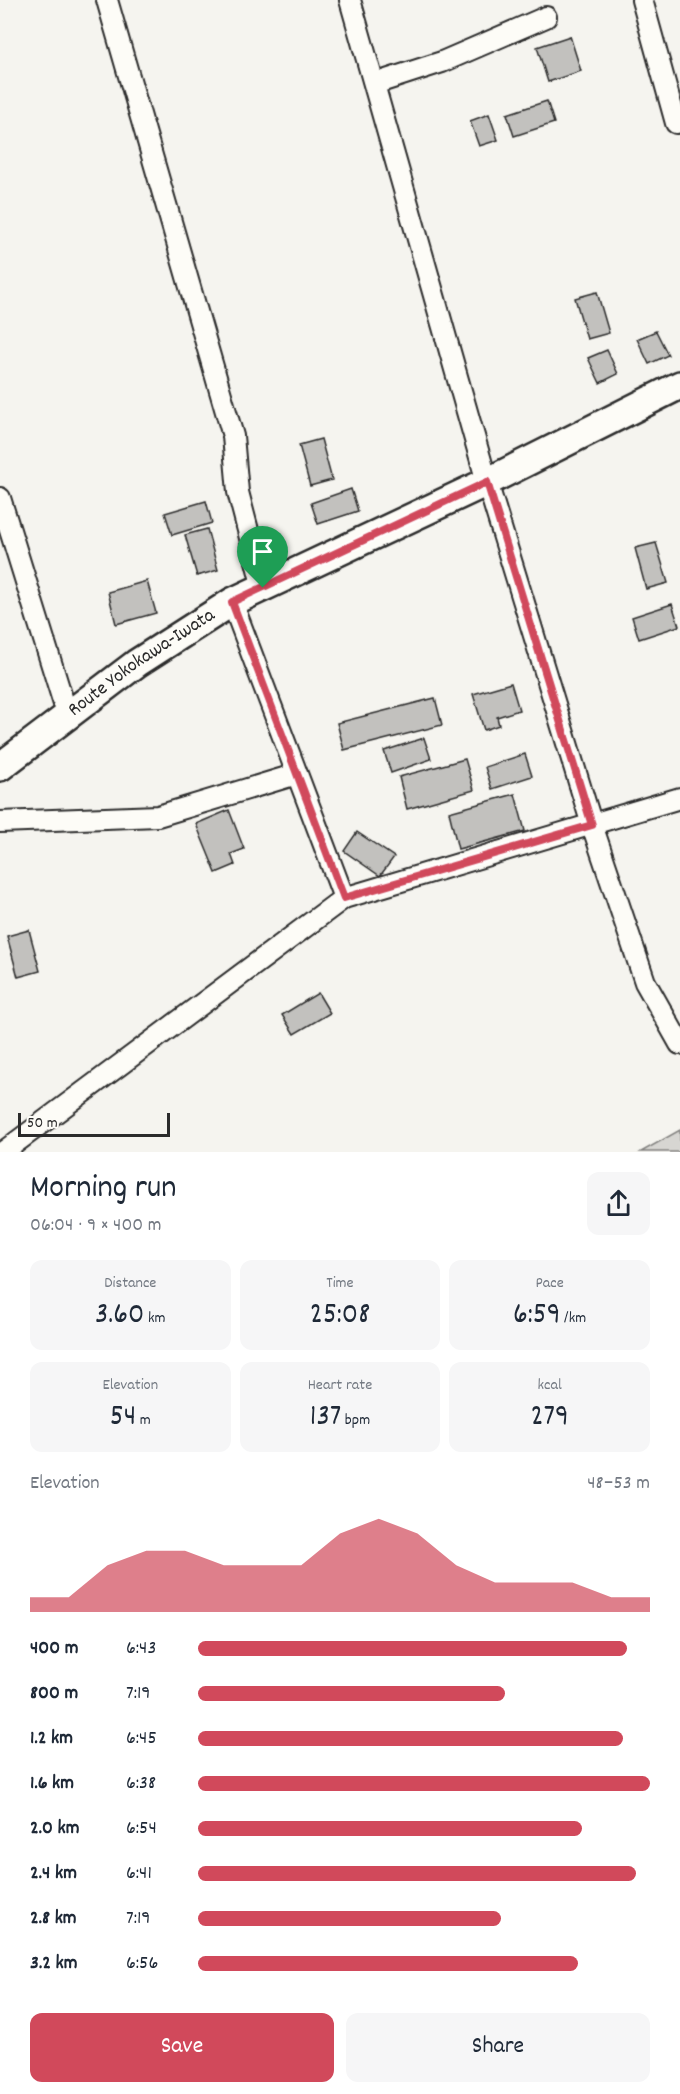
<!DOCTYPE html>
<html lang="en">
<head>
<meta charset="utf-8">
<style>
  :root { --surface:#fff; --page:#f6f6f7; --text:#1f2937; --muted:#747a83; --accent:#d1495b }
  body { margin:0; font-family:Dekko,sans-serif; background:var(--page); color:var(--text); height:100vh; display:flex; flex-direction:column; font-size:22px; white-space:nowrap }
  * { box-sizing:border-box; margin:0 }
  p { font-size:20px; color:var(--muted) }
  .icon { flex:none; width:33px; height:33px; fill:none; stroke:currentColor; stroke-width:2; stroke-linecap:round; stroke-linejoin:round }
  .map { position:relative; height:1152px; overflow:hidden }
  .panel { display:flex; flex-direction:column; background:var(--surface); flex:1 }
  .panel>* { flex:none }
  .scale { position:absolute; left:18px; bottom:15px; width:152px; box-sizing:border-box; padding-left:6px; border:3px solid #2b2b2b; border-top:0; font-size:16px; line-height:21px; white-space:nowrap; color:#2b2b2b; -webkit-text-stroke:4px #fdfcf7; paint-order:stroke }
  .pin { position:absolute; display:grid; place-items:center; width:51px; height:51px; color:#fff; margin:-62px -26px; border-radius:50% 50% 50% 0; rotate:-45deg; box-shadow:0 0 6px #0007 }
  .pin .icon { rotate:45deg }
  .round { display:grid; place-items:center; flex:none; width:63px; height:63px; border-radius:12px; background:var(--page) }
  .head { display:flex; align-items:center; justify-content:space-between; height:102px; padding:0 30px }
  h1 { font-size:33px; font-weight:600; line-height:45px }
  .figures { display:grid; grid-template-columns:repeat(3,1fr); gap:9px; height:102px; padding:6px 30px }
  .figures div { display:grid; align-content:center; border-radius:12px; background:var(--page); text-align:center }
  .figures b { font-size:30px; font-weight:600 }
  .figures small { font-size:16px; font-weight:400 }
  .figures p { font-size:16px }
  .chart { height:168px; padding:12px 30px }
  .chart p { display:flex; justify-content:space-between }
  .chart svg { width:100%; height:108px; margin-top:6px; fill:var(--accent); opacity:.7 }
  .primary-button { display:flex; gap:12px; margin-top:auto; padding:12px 30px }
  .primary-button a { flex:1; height:69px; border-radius:12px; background:var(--accent); color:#fff; font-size:24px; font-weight:600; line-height:69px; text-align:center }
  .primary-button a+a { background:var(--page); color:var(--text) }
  ul { padding:0 30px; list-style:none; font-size:20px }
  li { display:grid; grid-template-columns:96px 72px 1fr; align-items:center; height:45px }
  li i { height:15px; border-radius:8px; background:var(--accent) }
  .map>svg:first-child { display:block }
</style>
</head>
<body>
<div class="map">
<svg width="680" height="1152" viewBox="0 0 680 1152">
  <rect width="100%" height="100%" fill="#f5f4ef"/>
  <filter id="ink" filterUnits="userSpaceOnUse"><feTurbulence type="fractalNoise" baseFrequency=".0167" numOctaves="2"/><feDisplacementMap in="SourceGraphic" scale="12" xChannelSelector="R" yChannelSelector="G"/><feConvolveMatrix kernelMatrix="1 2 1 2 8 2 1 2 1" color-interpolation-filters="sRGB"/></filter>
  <g filter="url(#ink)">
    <path fill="#d7d6d2" stroke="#81807e" stroke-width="1.5" d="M680 1130V1152H641Z"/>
    <path fill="#c2c1be" stroke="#2b2b2b" stroke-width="1.5" d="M570 36 581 71 548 82 537 47Z
      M547 101 554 123 514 136 507 114Z
      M489 114 498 140 479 146 470 121Z
      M597 292 609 333 587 339 575 298Z
      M656 331 668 355 649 364 637 339Z
      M607 350 618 374 600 383 588 358Z
      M321 439 332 480 310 486 299 445Z
      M351 489 358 511 318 524 311 503Z
      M206 501 212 523 172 535 165 513Z
      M207 529 218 570 197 576 185 535Z
      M656 543 668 583 646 589 635 548Z
      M147 581 156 613 116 624 108 592Z
      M672 604 679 626 639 639 632 617Z
      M511 683 519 710 497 717 499 725 484 730 473 694Z
      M435 698 442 725 344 750 337 723Z
      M424 738 431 759 391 773 384 751Z
      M525 754 532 776 492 789 485 767Z
      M465 759 474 790 407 809 399 777Z
      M515 794 525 831 458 849 449 812Z
      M229 810 244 849 231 854 235 865 216 873 196 824Z
      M357 832 394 857 380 876 344 851Z
      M29 930 40 971 18 977 7 936Z
      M318 993 330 1013 294 1034 282 1015Z"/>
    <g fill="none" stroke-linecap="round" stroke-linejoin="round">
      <g stroke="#2b2b2b" stroke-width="24">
        <path id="street" d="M107 0 233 436 238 492 263 588
          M350 0 487 482 592 825 645 982 680 1044
          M642 0 676 123 680 122
          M374 84 442 62 546 17
          M0 498 68 717
          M232 602 344 898
          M0 822 158 816 297 774
          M3 1152 344 898 680 798"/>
      </g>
      <g stroke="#2b2b2b" stroke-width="32">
        <g id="secondary">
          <path id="s1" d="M0 767 137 663 232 602 487 482 680 385"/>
        </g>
      </g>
      <use href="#street" stroke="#fdfcf7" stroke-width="20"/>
      <use href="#secondary" stroke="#fdfcf7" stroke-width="27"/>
    </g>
  </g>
  <g fill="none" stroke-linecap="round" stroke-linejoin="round" filter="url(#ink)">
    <g stroke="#fff" stroke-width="12">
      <path id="route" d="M487 482 592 825 344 898 232 602Z"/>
    </g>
    <use href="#route" stroke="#d1495b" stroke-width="8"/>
  </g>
  <g text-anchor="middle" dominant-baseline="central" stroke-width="4.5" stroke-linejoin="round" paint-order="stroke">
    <g font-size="20" fill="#2b2b2b" stroke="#fdfcf7">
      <text stroke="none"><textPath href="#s1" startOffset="176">Route Yokokawa-Iwata</textPath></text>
    </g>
  </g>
</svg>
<div class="scale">50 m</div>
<div class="pin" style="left:263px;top:588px;background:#1e9e55"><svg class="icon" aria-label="arrive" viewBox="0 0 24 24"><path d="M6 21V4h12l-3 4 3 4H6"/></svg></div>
</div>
<section class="panel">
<div class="head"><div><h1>Morning run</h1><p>06:04 · 9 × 400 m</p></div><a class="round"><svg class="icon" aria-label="share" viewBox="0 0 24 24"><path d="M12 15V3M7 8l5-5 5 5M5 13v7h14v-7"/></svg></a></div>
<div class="figures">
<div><p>Distance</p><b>3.60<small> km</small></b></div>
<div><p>Time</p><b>25:08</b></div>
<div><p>Pace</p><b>6:59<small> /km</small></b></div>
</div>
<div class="figures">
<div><p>Elevation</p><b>54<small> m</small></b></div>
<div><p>Heart rate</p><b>137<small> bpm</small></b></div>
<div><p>kcal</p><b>279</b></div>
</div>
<div class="chart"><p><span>Elevation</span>48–53 m</p>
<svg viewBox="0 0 160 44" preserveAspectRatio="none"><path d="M0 44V38L10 38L20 25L30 19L40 19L50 25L60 25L70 25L80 12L90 6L100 12L110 25L120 32L130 32L140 32L150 38L160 38V44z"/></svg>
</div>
<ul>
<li><b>400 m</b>6:43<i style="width:95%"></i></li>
<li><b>800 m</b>7:19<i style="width:68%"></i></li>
<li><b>1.2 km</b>6:45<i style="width:94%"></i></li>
<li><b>1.6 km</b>6:38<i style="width:100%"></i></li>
<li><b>2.0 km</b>6:54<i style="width:85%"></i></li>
<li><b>2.4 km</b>6:41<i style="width:97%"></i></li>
<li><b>2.8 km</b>7:19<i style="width:67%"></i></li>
<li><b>3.2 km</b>6:56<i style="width:84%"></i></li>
</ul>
<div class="primary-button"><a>Save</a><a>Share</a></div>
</section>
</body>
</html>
